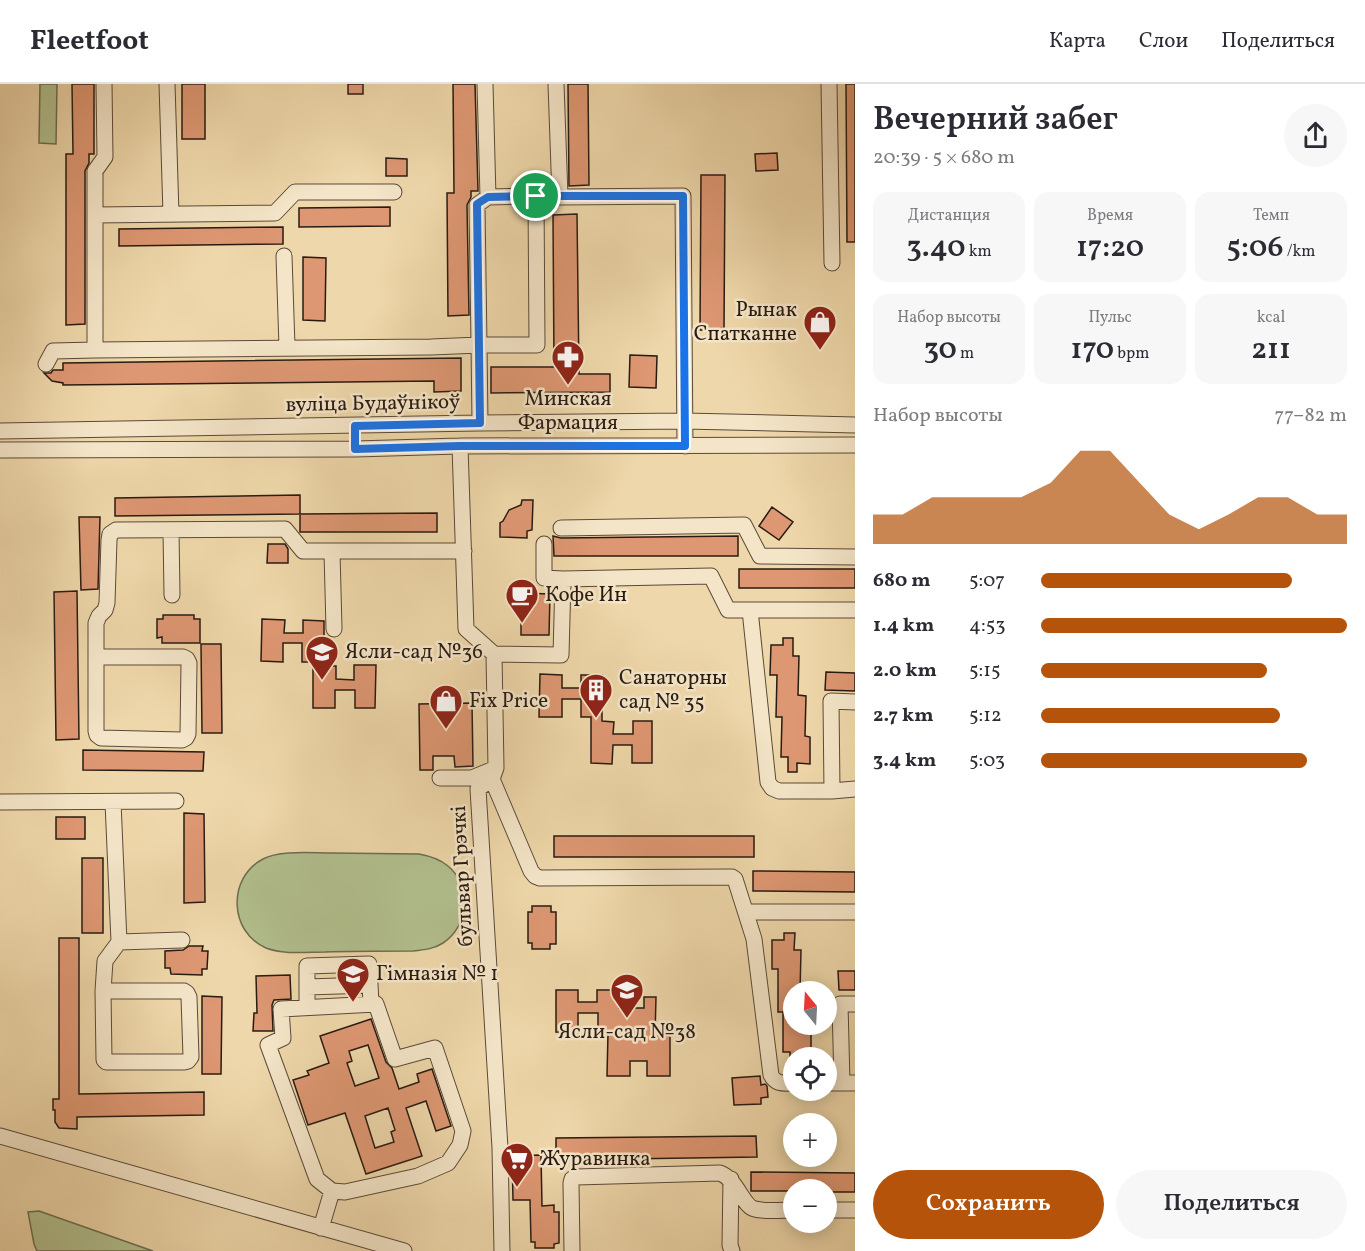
<!DOCTYPE html>
<html lang="ru">
<head>
<meta charset="utf-8">
<style>
  :root { --surface:#fff; --page:#f7f7f7; --text:#2b2b33; --muted:#7c7c81; --line:#e1e1e2; --accent:#b45309 }
  body { margin:0; font-family:Vollkorn,serif; background:var(--page); color:var(--text); height:100vh; display:flex; flex-direction:column; font-size:22px; white-space:nowrap }
  * { box-sizing:border-box; margin:0 }
  p { font-size:20px; color:var(--muted) }
  .icon { flex:none; width:33px; height:33px; fill:none; stroke:currentColor; stroke-width:2; stroke-linecap:round; stroke-linejoin:round }
  .map { position:relative; flex:1; overflow:hidden }
  .side { display:flex; flex-direction:column; background:var(--surface); width:510px }
  .side>* { flex:none }
  .needle { width:39px; rotate:342deg }
  .controls { position:absolute; left:783px; top:897px; display:grid; gap:12px }
  .controls a { display:grid; place-items:center; width:54px; height:54px; border-radius:50%; background:var(--surface); box-shadow:0 3px 15px #0003; font-size:30px }
  .pin { position:absolute; display:grid; place-items:center; width:51px; height:51px; color:#fff; margin:-26px; border:3px solid #fff; border-radius:50%; box-shadow:0 2px 6px #0007 }
  .round { display:grid; place-items:center; flex:none; width:63px; height:63px; border-radius:32px; background:var(--page) }
  .headline { display:flex; align-items:center; justify-content:space-between; height:102px; padding:0 18px }
  h1 { font-size:33px; font-weight:600; line-height:45px }
  .metrics { display:grid; grid-template-columns:repeat(3,1fr); gap:9px; height:102px; padding:6px 18px }
  .metrics div { display:grid; align-content:center; border-radius:15px; background:var(--page); text-align:center }
  .metrics b { font-size:30px; font-weight:600 }
  .metrics small { font-size:16px; font-weight:400 }
  .metrics p { font-size:16px }
  .chart { height:168px; padding:12px 18px }
  .chart p { display:flex; justify-content:space-between }
  .chart svg { width:100%; height:108px; margin-top:6px; fill:var(--accent); opacity:.7 }
  .action { display:flex; gap:12px; margin-top:auto; padding:12px 18px }
  .action a { flex:1; height:69px; border-radius:36px; background:var(--accent); color:#fff; font-size:24px; font-weight:600; line-height:69px; text-align:center }
  .action a+a { background:var(--page); color:var(--text) }
  ul { padding:0 18px; list-style:none; font-size:20px }
  li { display:grid; grid-template-columns:96px 72px 1fr; align-items:center; height:45px }
  li i { height:15px; border-radius:8px; background:var(--accent) }
  header { display:flex; align-items:center; gap:36px; box-sizing:border-box; height:84px; padding:0 30px; background:var(--surface); border-bottom:2px solid var(--line) }
  header strong { font-size:28px }
  nav { display:flex; gap:33px; margin-inline-start:auto; font-size:21px }
  main { display:flex; flex:1; min-height:0 }
  .map>svg:first-child { display:block }
</style>
</head>
<body>
<header>
<strong>Fleetfoot</strong>
<nav><a>Карта</a><a>Слои</a><a>Поделиться</a></nav>
</header>
<main>
<div class="map">
<svg width="855" height="1167" viewBox="0 0 855 1167">
  <rect width="100%" height="100%" fill="#eed7aa"/>
  <filter id="stains"><feTurbulence type="fractalNoise" baseFrequency=".00333" numOctaves="4"/><feColorMatrix values="0 0 0 0 .2 0 0 0 0 .09 0 0 0 0 .02 0 0 0 .5 -.17"/></filter>
  <radialGradient id="worn" r=".72"><stop offset=".6" stop-color="#630" stop-opacity="0"/><stop offset="1" stop-color="#630" stop-opacity=".3"/></radialGradient>
  <path fill="#b2bf8e" stroke="#6e6d50" stroke-width="1.5" d="M40 0H57L56 60 39 59Z
    M331 769 419 770C430 772 440 775 448 782 472 802 469 842 443 859 434 865 424 866 413 867 383 867 354 867 325 868 307 868 284 871 266 864 229 848 227 794 263 775 279 766 312 769 331 769Z
    M39 1127 150 1166 153 1167H37L34 1160 28 1128Z"/>
  <path fill="#dd9772" stroke="#291b12" stroke-width="1.5" fill-rule="evenodd" d="M72 0H94V70H89V79L85 87V240L66 241V70H73Z
    M182 0H205V55H182Z
    M348 0H363V10H348Z
    M453 0H475L478 107H471V113L467 121 469 231 448 232 447 109H454Z
    M568 0H588L589 101 569 102Z
    M846 0H855V158H847Z
    M777 69 778 86 756 87 755 70Z
    M386 74 407 75V92H386Z
    M701 91H725L724 246H700Z
    M390 123V142L299 143V124Z
    M577 130 579 290H610V308L491 309V283H554L553 131Z
    M283 143V160L119 162V145Z
    M303 173 326 174 325 237 303 236Z
    M630 271 657 272 656 304 629 303Z
    M461 274V307L434 308V297L63 301V299L52 297 44 289H51L53 286H63V279Z
    M300 411V430L115 432V414Z
    M522 416H533L532 446 527 447V454L500 453V439L503 437 509 426 521 421Z
    M772 423 793 438 779 456 759 442Z
    M437 429V448H300V430Z
    M79 433H100L98 505 81 506Z
    M553 452 561 454 738 452V472H554Z
    M268 460H285L288 465V479H267Z
    M739 485H855V504H739Z
    M77 507 79 655 56 656 54 508Z
    M521 509 550 510 549 551H521Z
    M163 531H194V535H200V559H162V553L157 554V535H163Z
    M262 535 285 536 284 549H303V536L324 537V582H336V595L354 596V581H376L375 624H355V606H335V624H313V578H302V559H283V578L261 577Z
    M783 554H793V572H799L798 611 806 612 805 652 810 653V680L797 679V688H788V673H781L782 633H776L777 591H770L771 561H783Z
    M201 560H221L222 649H202Z
    M826 588 855 589V607L825 606Z
    M540 590 562 591V604H581V591H602V637L614 638 613 650H633V637H652V679H632V661H613L612 680 591 679V633H581V615H562V633H539Z
    M472 619 473 682 455 683 454 672H433V686H420L419 620Z
    M83 666 204 668 203 687 83 686Z
    M184 729 204 730 205 818 184 819Z
    M56 733H85V755H56Z
    M554 752H754V773H554Z
    M82 774H103V849H82Z
    M753 787 855 788V808L753 807Z
    M532 822H551V828H556V860H550V865H532V859H528V828H532Z
    M784 849H795L794 866H801L800 908H794V940H806V946H811V974H790V968H783V928H778V885H772V856H784Z
    M59 854H79V1010L204 1008V1031L77 1033V1045L59 1044 55 1038V1026H53V1015H59Z
    M189 862H203L202 867H208L207 885H202V891L171 890 170 884H165V867L183 866Z
    M838 887H855V906H839Z
    M290 891 291 915 274 916 272 921 273 947H253L254 929H257L256 892Z
    M556 906H578V918H597V906H619V924H644V913H656L655 952H670V992H647V977H630V992H607L608 949H598V929H578V949L556 948Z
    M202 912 222 913 221 990H202Z
    M371 935 386 978 392 984 399 1005 419 998 417 990 432 985 451 1042 436 1047 426 1017 406 1024 422 1072 366 1090 345 1029 308 1041 293 996 309 991 307 987 329 979 320 952ZM368 961 379 994 355 1002 347 979 352 977 349 967ZM388 1024 395 1046 391 1048 394 1058 375 1064 365 1032Z
    M760 992 761 1001 765 1000 767 1002 768 1013 761 1014V1020L734 1021 732 994Z
    M756 1052 757 1073 556 1076V1054Z
    M541 1071 542 1122 554 1121V1128H559V1159L554 1160V1164H535V1158H531L530 1116H513L512 1072Z
    M751 1088 855 1089V1108H826V1106H794V1107H751Z"/>
  <g fill="none" stroke-linecap="round" stroke-linejoin="round">
    <g stroke="#5a4a38" stroke-width="17">
      <path id="minor" d="M104 0 105 73 95 87V266L431 263 479 261 480 339
        M167 0 171 130
        M485 0 488 113 477 121 479 261H537L536 112 488 113
        M829 0 832 179
        M536 112 560 113 556 0
        M560 113 683 112 685 362
        M95 131 275 129 295 108H394
        M284 172 287 263
        M46 280 53 267 95 266
        M0 347 480 339 684 337 855 341
        M460 362 466 545 494 570 496 684 492 695 478 705 500 1064 502 1167
        M0 366 355 365 460 362 855 361
        M561 444 744 441 760 472 855 473
        M171 446 172 511
        M544 460V494L563 495
        M332 468 334 545
        M750 526 768 698 772 704 779 707H832L855 705
        M494 570 561 571 563 495 711 492 728 526H855
        M96 573H183L187 575 189 579 188 650 186 654 182 656 101 654 97 651 96 647V539L99 532 105 526 107 519 109 456 110 450 116 446 285 445 303 467H464
        M440 694H472L496 684
        M492 695 531 787 535 792 540 794 732 793 735 795 754 855 771 991C776 1001 784 999 794 999
        M832 707 831 617 855 618
        M0 718 176 717
        M746 828H855
        M119 858 182 856
        M307 903 370 901
        M103 907H184L187 909 189 913 191 973 188 977 184 978H106L104 976 103 907 105 877 119 858 113 718
        M307 924V882L369 880 371 920
        M826 999H855
        M842 999 840 920H855
        M0 1052 404 1167
        M731 1095 730 1161 732 1167
        M826 1126H855
        M321 1144 332 1107 317 1095 268 961 283 954 281 925 376 920 395 975 435 964 463 1047 460 1061 448 1079 418 1092 345 1108 332 1107
        M572 1167 571 1099 572 1095 576 1093 720 1089C737 1095 743 1123 755 1125 765 1128 783 1126 794 1126"/>
    </g>
    <use href="#minor" stroke="#f4e5c8" stroke-width="15"/>
  </g>
  <g fill="none" stroke-linecap="round" stroke-linejoin="round">
    <g stroke="#fff" stroke-width="12">
      <path id="route" d="M536 112H683L685 362H460L355 365V342L480 339 477 120 488 113Z"/>
    </g>
    <use href="#route" stroke="#1a73e8" stroke-width="8"/>
  </g>
  <defs>
    <g id="shop-pin" transform="scale(1.725)"><path d="M0 17L-7.5 6A9.5 9.5 0 1 1 7.5 6Z" fill="#8f2418" stroke="#f4e5c8"/><path d="M-5-2.5h2.3a2.7 3.5 0 0 1 5.4 0H5L5.5 6h-11ZM-1.5-2.5h3a1.5 2.3 0 0 0-3 0Z" fill="#fff"/></g>
    <g id="pharmacy-pin" transform="scale(1.725)"><path d="M0 17L-7.5 6A9.5 9.5 0 1 1 7.5 6Z" fill="#8f2418" stroke="#f4e5c8"/><path d="M-2-6h4v4h4v4h-4v4h-4v-4h-4v-4h4Z" fill="#fff"/></g>
    <g id="cafe-pin" transform="scale(1.725)"><path d="M0 17L-7.5 6A9.5 9.5 0 1 1 7.5 6Z" fill="#8f2418" stroke="#f4e5c8"/><path d="M-5.5-4.5H6V0H3Q3 3.5 0 3.5H-2.5Q-5.5 3.5-5.5 0ZM3-3.2v2h1.7v-2ZM-6 4.5H4V6H-6Z" fill="#fff"/></g>
    <g id="school-pin" transform="scale(1.725)"><path d="M0 17L-7.5 6A9.5 9.5 0 1 1 7.5 6Z" fill="#8f2418" stroke="#f4e5c8"/><path d="M0-5L7-2L0 1L-7-2ZM-4 1L0 2.5L4 1V4Q0 6-4 4Z" fill="#fff"/></g>
    <g id="building-pin" transform="scale(1.725)"><path d="M0 17L-7.5 6A9.5 9.5 0 1 1 7.5 6Z" fill="#8f2418" stroke="#f4e5c8"/><path d="M-4-6H4V6H1V3H-1V6H-4ZM-2.5-4.3h1.7v1.8h-1.7ZM.8-4.3h1.7v1.8H.8ZM-2.5-1h1.7V.8h-1.7ZM.8-1h1.7V.8H.8Z" fill="#fff"/></g>
    <g id="supermarket-pin" transform="scale(1.725)"><path d="M0 17L-7.5 6A9.5 9.5 0 1 1 7.5 6Z" fill="#8f2418" stroke="#f4e5c8"/><path d="M-6-5.5h2.5l.6 2H6L4.5 2H-2.5L-4.4-4H-6ZM-1.5 3.2a1.3 1.3 0 1 0 .1 0ZM3 3.2a1.3 1.3 0 1 0 .1 0Z" fill="#fff"/></g>
  </defs>
  <g fill-rule="evenodd">
    <use href="#shop-pin" x="820" y="238"/>
    <use href="#pharmacy-pin" x="568" y="273"/>
    <use href="#cafe-pin" x="522" y="511"/>
    <use href="#school-pin" x="322" y="568"/>
    <use href="#building-pin" x="596" y="606"/>
    <use href="#shop-pin" x="446" y="617"/>
    <use href="#school-pin" x="353" y="890"/>
    <use href="#school-pin" x="627" y="906"/>
    <use href="#supermarket-pin" x="517" y="1075"/>
  </g>
  <g text-anchor="middle" dominant-baseline="central" stroke-width="5" stroke-linejoin="round" paint-order="stroke">
    <g font-size="21" fill="#291b12" stroke="#f4e5c8" text-anchor="start">
      <text x="797" y="226" text-anchor="end">Рынак<tspan x="797" dy="24">Спатканне</tspan></text>
      <text x="568" y="315" text-anchor="middle">Минская<tspan x="568" dy="24">Фармация</tspan></text>
      <text x="545" y="511">Кофе Ин</text>
      <text x="345" y="568">Ясли-сад №36</text>
      <text x="619" y="594">Санаторны<tspan x="619" dy="24">сад № 35</tspan></text>
      <text x="469" y="617">Fix Price</text>
      <text x="376" y="890">Гімназія № 1</text>
      <text x="627" y="948" text-anchor="middle">Ясли-сад №38</text>
      <text x="540" y="1075">Журавинка</text>
    </g>
    <g font-size="21" fill="#291b12" stroke="#f4e5c8">
      <text transform="translate(373 320) rotate(-1)">вуліца Будаўнікоў</text>
      <text transform="translate(463 792) rotate(-93)">бульвар Грэчкі</text>
    </g>
  </g>
  <rect width="100%" height="100%" filter="url(#stains)"/>
  <rect width="100%" height="100%" fill="url(#worn)"/>
</svg>
<div class="controls">
<a><svg class="needle" viewBox="-14 -14 28 28"><path d="M0-13l5 13h-10z" fill="#e53935"/><path d="M0 13l5-13h-10z" fill="#7c7c81"/></svg></a>
<a><svg class="icon" aria-label="locate" viewBox="0 0 24 24"><circle cx="12" cy="12" r="6"/><path d="M12 2v4M12 18v4M2 12h4M18 12h4"/></svg></a>
<a>+</a>
<a>−</a>
</div>
<div class="pin" style="left:536px;top:112px;background:#1e9e55"><svg class="icon" aria-label="arrive" viewBox="0 0 24 24"><path d="M6 21V4h12l-3 4 3 4H6"/></svg></div>
</div>
<section class="side">
<div class="headline"><div><h1>Вечерний забег</h1><p>20:39 · 5 × 680 m</p></div><a class="round"><svg class="icon" aria-label="share" viewBox="0 0 24 24"><path d="M12 15V3M7 8l5-5 5 5M5 13v7h14v-7"/></svg></a></div>
<div class="metrics">
<div><p>Дистанция</p><b>3.40<small> km</small></b></div>
<div><p>Время</p><b>17:20</b></div>
<div><p>Темп</p><b>5:06<small> /km</small></b></div>
</div>
<div class="metrics">
<div><p>Набор высоты</p><b>30<small> m</small></b></div>
<div><p>Пульс</p><b>170<small> bpm</small></b></div>
<div><p>kcal</p><b>211</b></div>
</div>
<div class="chart"><p><span>Набор высоты</span>77–82 m</p>
<svg viewBox="0 0 160 44" preserveAspectRatio="none"><path d="M0 44V32L10 32L20 25L30 25L40 25L50 25L60 19L70 6L80 6L90 19L100 32L110 38L120 32L130 25L140 25L150 32L160 32V44z"/></svg>
</div>
<ul>
<li><b>680 m</b>5:07<i style="width:82%"></i></li>
<li><b>1.4 km</b>4:53<i style="width:100%"></i></li>
<li><b>2.0 km</b>5:15<i style="width:74%"></i></li>
<li><b>2.7 km</b>5:12<i style="width:78%"></i></li>
<li><b>3.4 km</b>5:03<i style="width:87%"></i></li>
</ul>
<div class="action"><a>Сохранить</a><a>Поделиться</a></div>
</section>
</main>
</body>
</html>
